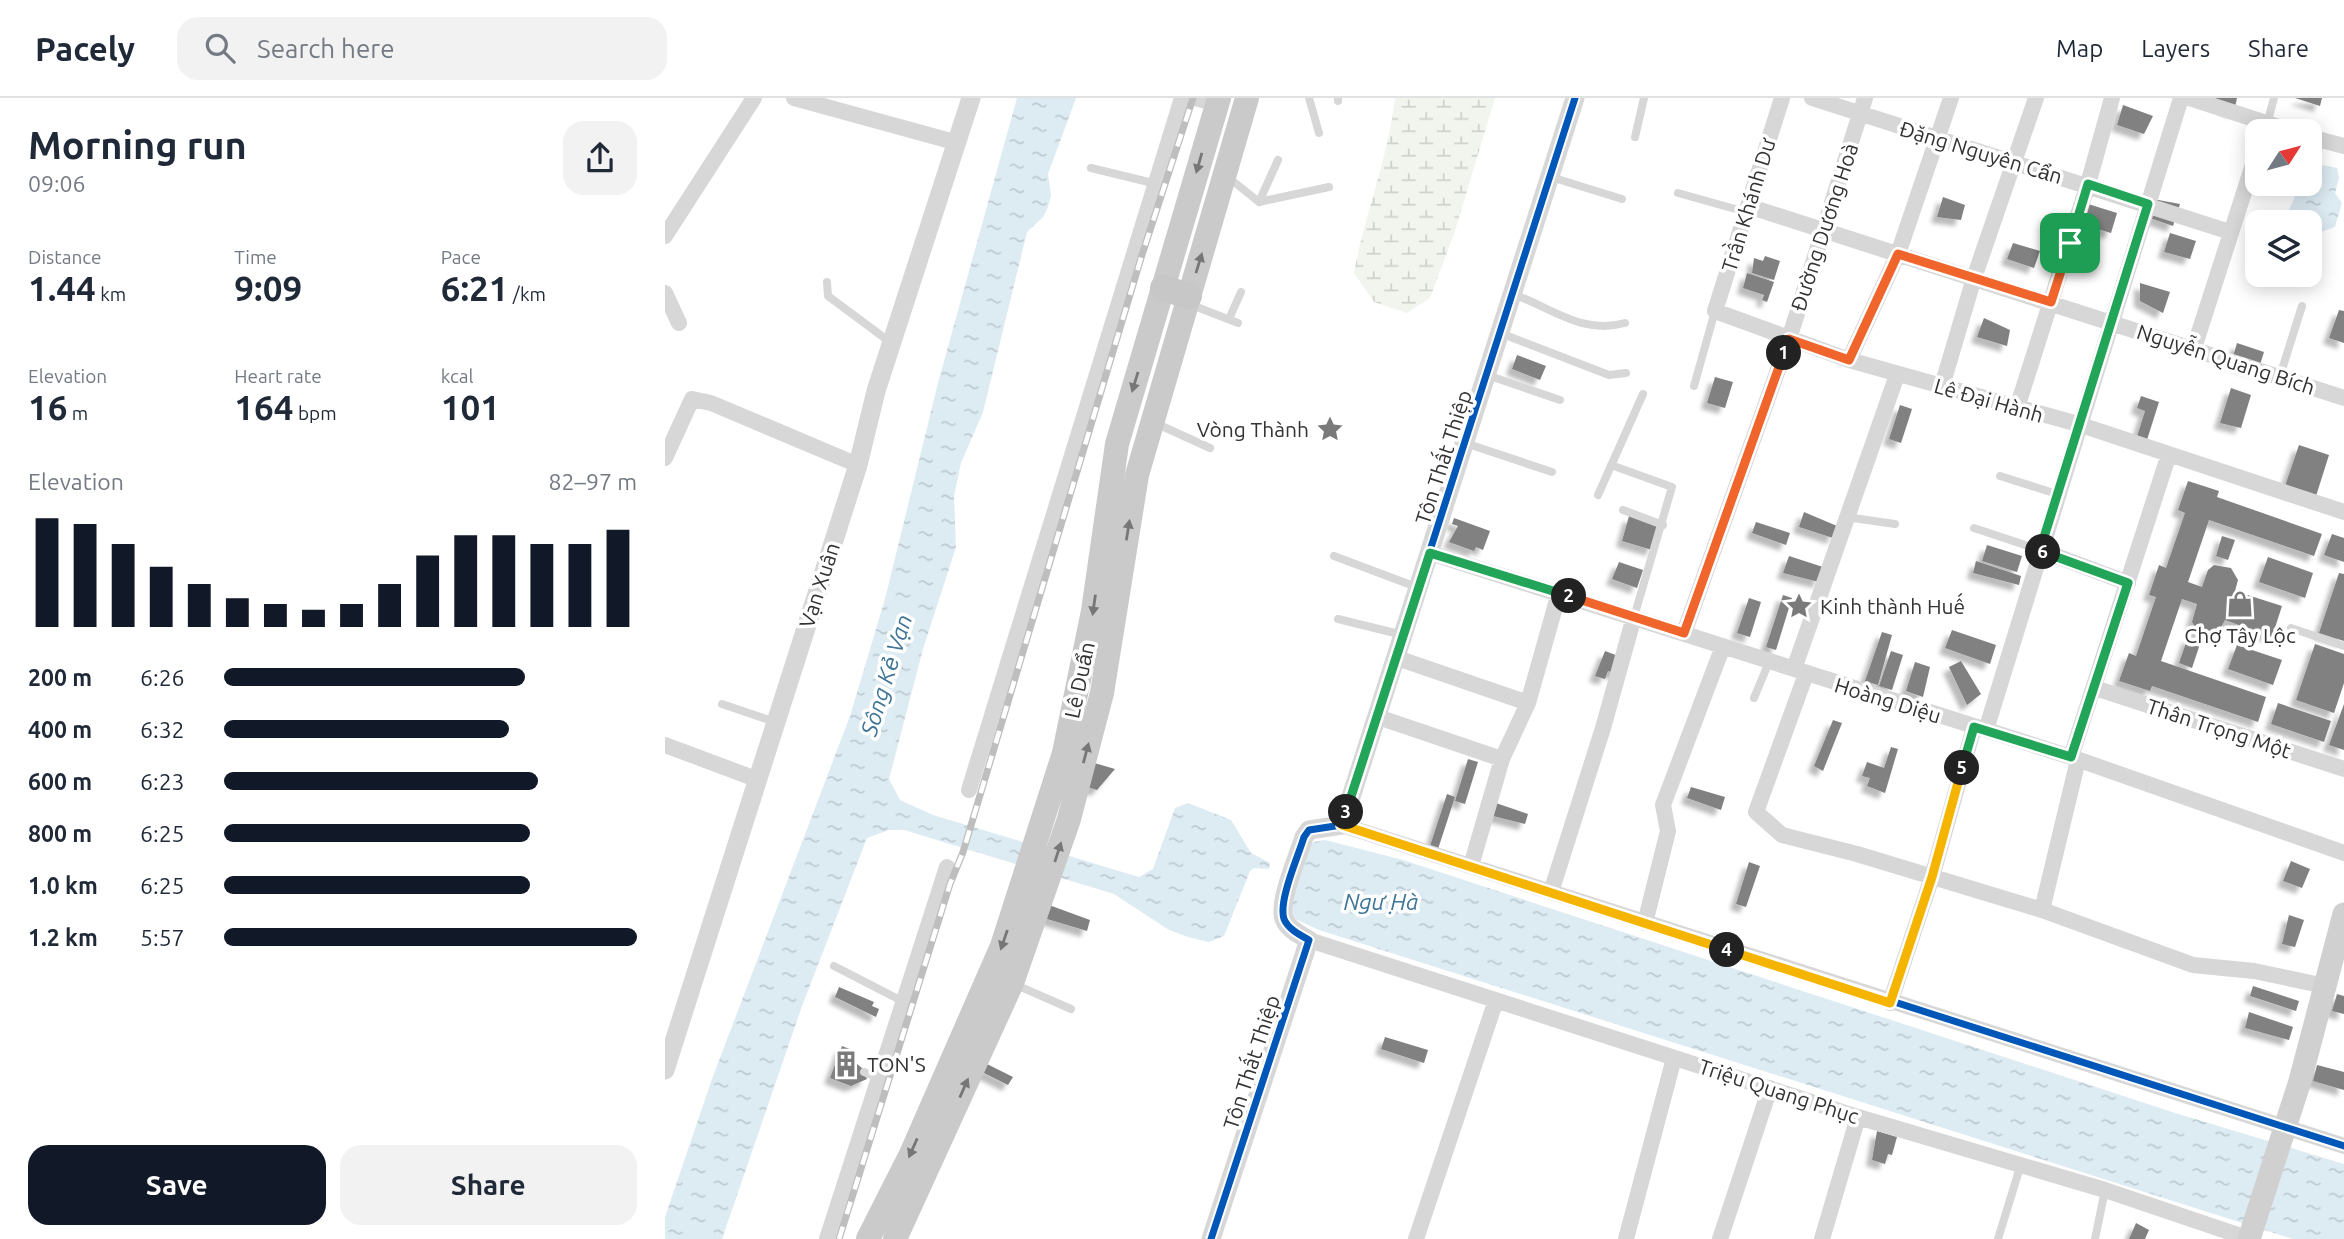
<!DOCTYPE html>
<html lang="en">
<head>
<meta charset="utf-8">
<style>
  :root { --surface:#fff; --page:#f2f2f3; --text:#1f2937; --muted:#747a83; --line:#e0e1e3; --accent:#111827 }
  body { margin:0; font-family:Ubuntu,sans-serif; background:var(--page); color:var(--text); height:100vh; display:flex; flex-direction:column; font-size:26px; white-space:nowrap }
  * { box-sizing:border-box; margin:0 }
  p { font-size:23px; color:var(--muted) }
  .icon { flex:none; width:38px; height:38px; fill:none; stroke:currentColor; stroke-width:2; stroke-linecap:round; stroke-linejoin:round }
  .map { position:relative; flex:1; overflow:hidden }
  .sheet { display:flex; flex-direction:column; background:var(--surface); width:665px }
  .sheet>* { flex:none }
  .needle { width:46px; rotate:54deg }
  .controls { position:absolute; left:1580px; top:21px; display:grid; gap:14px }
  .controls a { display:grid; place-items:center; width:77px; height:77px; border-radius:14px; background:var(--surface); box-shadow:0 4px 18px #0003; font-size:35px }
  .pin { position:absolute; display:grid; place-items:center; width:60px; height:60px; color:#fff; margin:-30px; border-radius:14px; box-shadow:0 4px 10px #0006 }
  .km { position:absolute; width:35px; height:35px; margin:-18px; border-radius:50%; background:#222; color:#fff; font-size:19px; line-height:35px; text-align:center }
  .round { display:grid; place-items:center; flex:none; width:74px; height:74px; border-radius:21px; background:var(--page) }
  .head { display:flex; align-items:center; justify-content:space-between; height:119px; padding:0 28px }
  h1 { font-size:38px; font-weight:700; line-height:52px }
  .stats { display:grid; grid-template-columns:repeat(3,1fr); gap:10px; height:119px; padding:7px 28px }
  .stats div { display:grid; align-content:center }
  .stats b { font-size:35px; font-weight:700 }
  .stats small { font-size:19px; font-weight:400 }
  .stats p { font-size:19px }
  .chart { height:196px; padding:14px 28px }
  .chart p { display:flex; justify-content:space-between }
  .chart svg { width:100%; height:126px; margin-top:7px; stroke:var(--accent); stroke-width:6 }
  .button { display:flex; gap:14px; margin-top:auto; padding:14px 28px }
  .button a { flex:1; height:80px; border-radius:21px; background:var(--accent); color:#fff; font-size:28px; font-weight:700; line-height:80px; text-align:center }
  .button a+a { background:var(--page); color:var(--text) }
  ul { padding:0 28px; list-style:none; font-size:23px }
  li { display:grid; grid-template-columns:112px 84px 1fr; align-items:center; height:52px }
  li i { height:18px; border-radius:9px; background:var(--accent) }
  header { display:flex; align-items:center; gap:42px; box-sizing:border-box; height:98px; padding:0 35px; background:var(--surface); border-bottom:2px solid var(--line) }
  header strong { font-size:33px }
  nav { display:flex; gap:38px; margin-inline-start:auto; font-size:24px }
  .search { width:490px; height:63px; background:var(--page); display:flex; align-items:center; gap:18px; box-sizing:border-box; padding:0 24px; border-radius:21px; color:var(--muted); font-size:26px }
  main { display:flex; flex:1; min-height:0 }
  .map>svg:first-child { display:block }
</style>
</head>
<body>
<header>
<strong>Pacely</strong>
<div class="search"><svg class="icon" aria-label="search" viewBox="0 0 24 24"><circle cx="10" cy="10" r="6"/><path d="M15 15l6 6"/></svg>Search here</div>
<nav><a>Map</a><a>Layers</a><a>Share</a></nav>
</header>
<main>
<section class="sheet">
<div class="head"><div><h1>Morning run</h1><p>09:06</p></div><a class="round"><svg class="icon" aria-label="share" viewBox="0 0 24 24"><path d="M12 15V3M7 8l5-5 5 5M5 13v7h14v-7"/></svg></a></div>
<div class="stats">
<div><p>Distance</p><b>1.44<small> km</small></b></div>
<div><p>Time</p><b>9:09</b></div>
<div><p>Pace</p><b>6:21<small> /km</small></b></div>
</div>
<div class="stats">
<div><p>Elevation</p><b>16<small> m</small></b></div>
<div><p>Heart rate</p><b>164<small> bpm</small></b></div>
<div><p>kcal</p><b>101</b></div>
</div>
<div class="chart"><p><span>Elevation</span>82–97 m</p>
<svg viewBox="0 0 160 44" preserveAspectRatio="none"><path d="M5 44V6M15 44V8M25 44V15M35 44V23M45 44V29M55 44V34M65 44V36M75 44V38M85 44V36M95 44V29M105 44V19M115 44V12M125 44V12M135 44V15M145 44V15M155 44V10"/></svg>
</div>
<ul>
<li><b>200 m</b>6:26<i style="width:73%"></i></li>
<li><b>400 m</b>6:32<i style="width:69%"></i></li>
<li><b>600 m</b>6:23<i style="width:76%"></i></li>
<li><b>800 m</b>6:25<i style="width:74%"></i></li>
<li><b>1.0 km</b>6:25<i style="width:74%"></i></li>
<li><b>1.2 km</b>5:57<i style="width:100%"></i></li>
</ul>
<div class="button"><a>Save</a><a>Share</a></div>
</section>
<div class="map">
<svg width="1679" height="1141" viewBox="0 0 1679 1141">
  <defs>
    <pattern id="wetland-marsh" width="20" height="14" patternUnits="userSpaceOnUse" patternTransform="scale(1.75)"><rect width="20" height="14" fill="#f1f5ed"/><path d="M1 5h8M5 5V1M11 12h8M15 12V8" fill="none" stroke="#cfd2cc"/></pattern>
    <pattern id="water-ripples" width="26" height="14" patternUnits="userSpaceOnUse" patternTransform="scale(1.75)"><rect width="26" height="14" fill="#ddebf3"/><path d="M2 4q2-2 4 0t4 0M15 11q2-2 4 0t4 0" fill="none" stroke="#becad1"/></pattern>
    <filter id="shadow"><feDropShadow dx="-6" dy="6" stdDeviation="2" flood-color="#0004"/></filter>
  </defs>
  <rect width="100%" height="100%" fill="#fff"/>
  <path fill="url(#wetland-marsh)" d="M730 0H830L789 136 765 200 742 215 709 204 689 175C700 116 723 60 730 0Z"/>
  <path fill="url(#water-ripples)" d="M352 0H411L383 76 386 97 383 109 378 119 362 134 318 314 296 365 289 398 291 449 258 551 224 681 235 702 268 717 474 779 488 771 510 710 523 705 566 722 586 755 605 765 604 771 589 770 585 773 559 838 544 844 523 839 504 832 449 796 239 732H224L202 740 137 908 57 1141H0V1119L47 981 185 618 220 501 273 285Z
    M1647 65 1672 70 1674 80 1670 95 1677 105 1670 129 1645 138V124H1619L1635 86H1645Z
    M660 742 738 762 1507 1014 1679 1066V1141H1628L654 832 626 819C628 794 631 764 648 744Z"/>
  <path fill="#818181" filter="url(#shadow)" d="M1544 0H1572L1569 14Z
    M1630 0H1657L1655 8Z
    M1458 7 1488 18 1479 36 1452 27Z
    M1278 99 1300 107 1296 122 1272 119Z
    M1488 101 1515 106 1508 128 1482 119Z
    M1420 105 1452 115 1446 135 1413 125Z
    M1505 135 1531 143 1525 161 1499 154Z
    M1348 145 1375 153 1369 170 1342 161Z
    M1100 158 1115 163 1109 182 1087 175 1089 160 1098 163Z
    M1082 175 1109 184 1102 204 1097 202 1099 197 1078 190Z
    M1475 185 1505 194 1498 215 1475 203Z
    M1674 212 1679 213V245L1664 240Z
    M1319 220 1345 232 1342 248 1312 239Z
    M1572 245 1599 254 1593 273 1566 265Z
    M852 257 881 268 875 282 847 271Z
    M1050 279 1068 284 1060 310 1042 305Z
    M1566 290 1586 297 1576 330 1555 325Z
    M1476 298 1494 304 1481 345 1471 342 1480 313 1472 310Z
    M1235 307 1247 311 1236 345 1224 341Z
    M1634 347 1664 357 1651 398 1620 388Z
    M1523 383 1554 393 1552 399 1657 436 1649 458 1544 422 1523 484 1537 489 1543 472 1549 467 1566 470 1573 482 1570 493 1617 508 1607 539 1560 522 1552 537 1544 539 1534 536 1527 524 1532 506 1517 501 1496 563 1601 599 1593 624 1487 588 1485 593 1454 583 1464 555 1471 558 1491 499 1484 497 1494 467 1501 470 1520 415 1513 412Z
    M1139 414 1172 428 1168 440 1134 429Z
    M964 418 994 427 987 452 957 443Z
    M789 420 825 433 818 452 811 449 809 453 784 444 793 428 787 426Z
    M1091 424 1125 435 1121 447 1087 435Z
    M1667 436 1679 440V464L1659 457Z
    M1557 438 1570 442 1563 462 1551 458Z
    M1322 447 1357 458 1352 474 1317 463Z
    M1124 458 1158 469 1154 484 1118 475Z
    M1603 459 1648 475 1640 500 1594 484Z
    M1311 463 1356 478 1354 487 1308 475Z
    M954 464 978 472 972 490 947 481Z
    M1674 475 1679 476V543L1654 535Z
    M1118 497 1127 500 1111 552 1101 549Z
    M1084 500 1096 504 1085 539 1072 535Z
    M1287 532 1331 547 1325 566 1280 550Z
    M1217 534 1227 537 1213 587 1200 583Z
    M1523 539 1536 543 1527 570 1514 565Z
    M1650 546 1679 556V585L1669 615 1631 602Z
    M1572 547 1617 562 1608 587 1563 571Z
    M940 553 956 559 957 578 943 573 940 581 930 578Z
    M1226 553 1238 557 1227 592 1214 588Z
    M1296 563 1316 596 1302 607 1284 569Z
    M1250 564 1265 569 1258 599 1241 593Z
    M1613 605 1666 623 1659 644 1606 626Z
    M1679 606V652L1664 647Z
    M1168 622 1177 625 1158 673 1149 668Z
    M1226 649 1233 651 1220 695 1202 688 1205 680 1197 678 1202 664 1219 670Z
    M803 661 813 664 800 706 790 703Z
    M426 664 450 671 432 692 419 688Z
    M1026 689 1060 699 1056 712 1022 700Z
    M782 696 790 699 773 751 765 748Z
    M828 704 863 716 860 726 824 717Z
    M1626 763 1645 771 1637 790 1618 783Z
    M1084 764 1095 768 1081 809 1071 806Z
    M384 807 425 822 422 833 379 820Z
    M1624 817 1639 822 1630 849 1617 846Z
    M1588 888 1634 903 1631 913 1585 898Z
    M174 889 209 904 207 908 214 911 211 919 170 899Z
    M1672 896 1679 898V916L1667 913Z
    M1584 914 1628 929 1624 942 1580 930Z
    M720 939 763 952 759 965 716 951Z
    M177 948 187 952 186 961 197 970 202 981 186 988 165 980Z
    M320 965 348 979 343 987 317 974Z
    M1652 967 1679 974V992L1648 983Z
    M1212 1033 1232 1039 1227 1057 1223 1056 1220 1066 1207 1062Z
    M1471 1125 1484 1132 1480 1141H1464Z"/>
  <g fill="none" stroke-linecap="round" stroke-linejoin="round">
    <path stroke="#d7d7d7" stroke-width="8" d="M644 0 654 35
      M673 0V3
      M1602 26 1609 0
      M970 39 979 0
      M426 70 492 86
      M886 79 957 101
      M564 80 594 104
      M1013 95 1081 114
      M594 104 664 89
      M594 104 613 62
      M162 184 163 198 225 244
      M848 196C887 210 917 237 960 225
      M524 206 573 225
      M564 221 576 194
      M835 235 944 277 961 275
      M822 277 895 302
      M1615 278 1637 208
      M1029 288 1050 213
      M490 325 545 350
      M800 345 887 374
      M946 367 1007 389 969 519
      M1335 378 1392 396
      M933 397 978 296
      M958 412 998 427
      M1181 419 1230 426
      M1309 430 1375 452
      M669 458 754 490
      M673 521 738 537
      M1626 530 1679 548
      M1089 600 1104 564
      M57 606 110 624
      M169 868 239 904
      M351 887 406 911
      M199 974 214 980
      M1333 1141 1356 1066
      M1430 1141 1440 1092"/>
    <path stroke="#d7d7d7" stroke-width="16" d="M129 0 293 45
      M530 0 552 6
      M1117 0 1050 213 1184 262 1413 326 1679 414
      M1147 0 1565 134
      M1524 0 1626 33
      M1645 39 1679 48
      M1083 108 1679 300
      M0 138 89 0
      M0 195 14 225
      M1529 250 1592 54
      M1184 262 1233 156 1286 0
      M1277 288 1309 180 1371 0
      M1352 310 1423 86 1447 0
      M0 360 27 301 46 305 193 367
      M1375 452 1463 485
      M765 455 1406 659 1679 755
      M1019 535 1124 241 1200 0
      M732 560 863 605
      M1129 571 1232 277
      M1141 576 1091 714 1117 737 1192 756 1377 812 1528 867 1589 873 1660 888
      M1430 590 1679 671
      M713 619 837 661
      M1321 632 1516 0
      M0 647 91 681
      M1406 659 1504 356
      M304 692 517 0
      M677 727 1679 1048
      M806 768 837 661 863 605 894 495
      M886 794 938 630 969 519
      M1377 812 1413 662
      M980 825 1003 733 998 707 1058 548
      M644 842 1193 1019 1440 1092 1585 1141
      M1225 905 1267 779 1309 629
      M162 1141 282 769
      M751 1141 831 902
      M961 1141 1009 960
      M1055 1141 1105 990
      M1157 1141 1193 1019"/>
    <path stroke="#d7d7d7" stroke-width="19" d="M0 972 193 367 211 293 306 0
      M546 1141 644 842C635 837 623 831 619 821 613 803 633 759 639 739L644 732 677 727 910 0"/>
    <path stroke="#d0d0d0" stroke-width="23" d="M1584 1141 1635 983 1679 816"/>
    <path stroke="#cacaca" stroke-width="24" d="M203 1141 246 1056 337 848 399 655 428 513 452 346 554 0
      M230 1141 347 885 404 721 437 595 472 377 582 0"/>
    <path stroke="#c7c7c7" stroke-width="26" d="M498 190 524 198"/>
    <g stroke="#bebebe" stroke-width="7">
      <path id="rail" d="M174 1141 285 786 298 754 476 160 528 0"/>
    </g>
    <use href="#rail" stroke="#fff" stroke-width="4.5" stroke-dasharray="13" stroke-linecap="butt"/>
    <g stroke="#fff" stroke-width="11">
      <path id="cycleway" d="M677 727 1679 1048
        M546 1141 644 842C635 837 623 831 619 821 613 803 633 759 639 739L644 732 677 727 910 0"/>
    </g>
    <use href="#cycleway" stroke="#0057b8" stroke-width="7"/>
  </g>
  <defs><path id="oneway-solid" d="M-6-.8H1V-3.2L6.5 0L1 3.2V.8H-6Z" transform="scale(1.75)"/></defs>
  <g fill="#777">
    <use href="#oneway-solid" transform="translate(534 65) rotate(106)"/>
    <use href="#oneway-solid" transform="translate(534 165) rotate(-73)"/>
    <use href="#oneway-solid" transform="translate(470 284) rotate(107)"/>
    <use href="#oneway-solid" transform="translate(463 432) rotate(-81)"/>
    <use href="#oneway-solid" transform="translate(429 507) rotate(98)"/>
    <use href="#oneway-solid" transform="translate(421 655) rotate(-75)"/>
    <use href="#oneway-solid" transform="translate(393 754) rotate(-72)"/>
    <use href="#oneway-solid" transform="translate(339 842) rotate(109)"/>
    <use href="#oneway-solid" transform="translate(299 990) rotate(-66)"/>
    <use href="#oneway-solid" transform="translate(248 1050) rotate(114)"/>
  </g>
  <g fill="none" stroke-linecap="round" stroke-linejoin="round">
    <g stroke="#fff" stroke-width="14">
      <path id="split-1" d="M1119 255 1124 241 1184 262 1233 156 1386 204 1405 145"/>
    </g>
    <g stroke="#fff" stroke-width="14">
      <path id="split-2" d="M904 498 1019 535 1119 255"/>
    </g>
    <g stroke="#fff" stroke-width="14">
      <path id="split-3" d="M681 714 765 455 904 498"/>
    </g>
    <g stroke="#fff" stroke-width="14">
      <path id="split-4" d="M681 714 677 727 1062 852"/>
    </g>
    <g stroke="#fff" stroke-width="14">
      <path id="split-5" d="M1062 852 1225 905 1267 779 1297 670"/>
    </g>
    <g stroke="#fff" stroke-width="14">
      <path id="split-6" d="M1297 670 1309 629 1406 659 1463 485 1378 454"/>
    </g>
    <g stroke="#fff" stroke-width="14">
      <path id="split-7" d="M1378 454 1375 452 1483 106 1423 86 1405 145"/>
    </g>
    <use href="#split-1" stroke="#f0652b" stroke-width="9"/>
    <use href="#split-2" stroke="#f0652b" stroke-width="9"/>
    <use href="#split-3" stroke="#22a559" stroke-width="9"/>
    <use href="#split-4" stroke="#f5b400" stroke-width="9"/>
    <use href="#split-5" stroke="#f5b400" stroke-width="9"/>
    <use href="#split-6" stroke="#22a559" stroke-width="9"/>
    <use href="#split-7" stroke="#22a559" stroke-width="9"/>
  </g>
  <defs>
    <g id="sight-bare" transform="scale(2.1)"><path d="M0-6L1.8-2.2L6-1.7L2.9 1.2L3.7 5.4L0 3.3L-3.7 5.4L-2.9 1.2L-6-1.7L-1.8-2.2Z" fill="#7a7a7a" stroke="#fff" stroke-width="2.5" paint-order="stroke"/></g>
    <g id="shop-bare" transform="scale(2.1)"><path d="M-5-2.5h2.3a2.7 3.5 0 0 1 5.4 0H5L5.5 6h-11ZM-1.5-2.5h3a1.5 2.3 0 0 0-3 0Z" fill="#7a7a7a" stroke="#fff" stroke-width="2.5" paint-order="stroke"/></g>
    <g id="building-bare" transform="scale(2.1)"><path d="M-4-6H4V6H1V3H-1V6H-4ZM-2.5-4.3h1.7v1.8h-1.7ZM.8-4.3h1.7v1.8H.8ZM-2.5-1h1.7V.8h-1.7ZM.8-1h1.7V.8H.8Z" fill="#7a7a7a" stroke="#fff" stroke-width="2.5" paint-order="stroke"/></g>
  </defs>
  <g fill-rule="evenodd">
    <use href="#sight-bare" x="665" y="331"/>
    <use href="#shop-bare" x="1575" y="506"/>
    <use href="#sight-bare" x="1134" y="508"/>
    <use href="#building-bare" x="181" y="966"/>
  </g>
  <g text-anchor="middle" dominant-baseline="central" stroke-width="7" stroke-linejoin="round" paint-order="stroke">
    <g font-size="21" fill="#333" stroke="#fff">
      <text transform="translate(1316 54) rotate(17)">Đặng Nguyên Cẩn</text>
      <text transform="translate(1083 107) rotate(-73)">Trần Khánh Dư</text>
      <text transform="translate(1159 129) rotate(-72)">Đường Dương Hoà</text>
      <text transform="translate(1561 261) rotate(18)">Nguyễn Quang Bích</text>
      <text transform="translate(1324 302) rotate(16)">Lê Đại Hành</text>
      <text transform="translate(778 359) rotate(-72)">Tôn Thất Thiệp</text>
      <text transform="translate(154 487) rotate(-72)">Vạn Xuân</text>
      <text transform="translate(414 582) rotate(-78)">Lê Duẩn</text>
      <text transform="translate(1223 602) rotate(17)">Hoàng Diệu</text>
      <text transform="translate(1554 630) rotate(18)">Thân Trọng Một</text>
      <text transform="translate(586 964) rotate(-72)">Tôn Thất Thiệp</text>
      <text transform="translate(1114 993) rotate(18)">Triệu Quang Phục</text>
    </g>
    <g font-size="21" fill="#333" stroke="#fff" text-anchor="start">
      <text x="644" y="331" text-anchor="end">Vòng Thành</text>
      <text x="1155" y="508">Kinh thành Huế</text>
      <text x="1575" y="537" text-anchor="middle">Chợ Tây Lộc</text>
      <text x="202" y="966">TON'S</text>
    </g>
    <g font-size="23" font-style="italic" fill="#3f7597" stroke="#fff">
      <text transform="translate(221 577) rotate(-73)">Sông Kẻ Vạn</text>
      <text x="716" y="803">Ngự Hà</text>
    </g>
  </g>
</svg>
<div class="controls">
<a><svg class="needle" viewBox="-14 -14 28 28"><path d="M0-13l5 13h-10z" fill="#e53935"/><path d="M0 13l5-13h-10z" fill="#747a83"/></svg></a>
<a><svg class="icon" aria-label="layers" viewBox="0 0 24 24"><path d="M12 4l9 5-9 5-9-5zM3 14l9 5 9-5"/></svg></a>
</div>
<div class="pin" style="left:1405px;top:145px;background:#1e9e55"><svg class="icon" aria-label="arrive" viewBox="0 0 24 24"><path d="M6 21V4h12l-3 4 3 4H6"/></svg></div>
<b class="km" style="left:1119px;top:255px">1</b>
<b class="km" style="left:904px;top:498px">2</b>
<b class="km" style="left:681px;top:714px">3</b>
<b class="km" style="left:1062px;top:852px">4</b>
<b class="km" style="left:1297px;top:670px">5</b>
<b class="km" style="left:1378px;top:454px">6</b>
</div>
</main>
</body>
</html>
